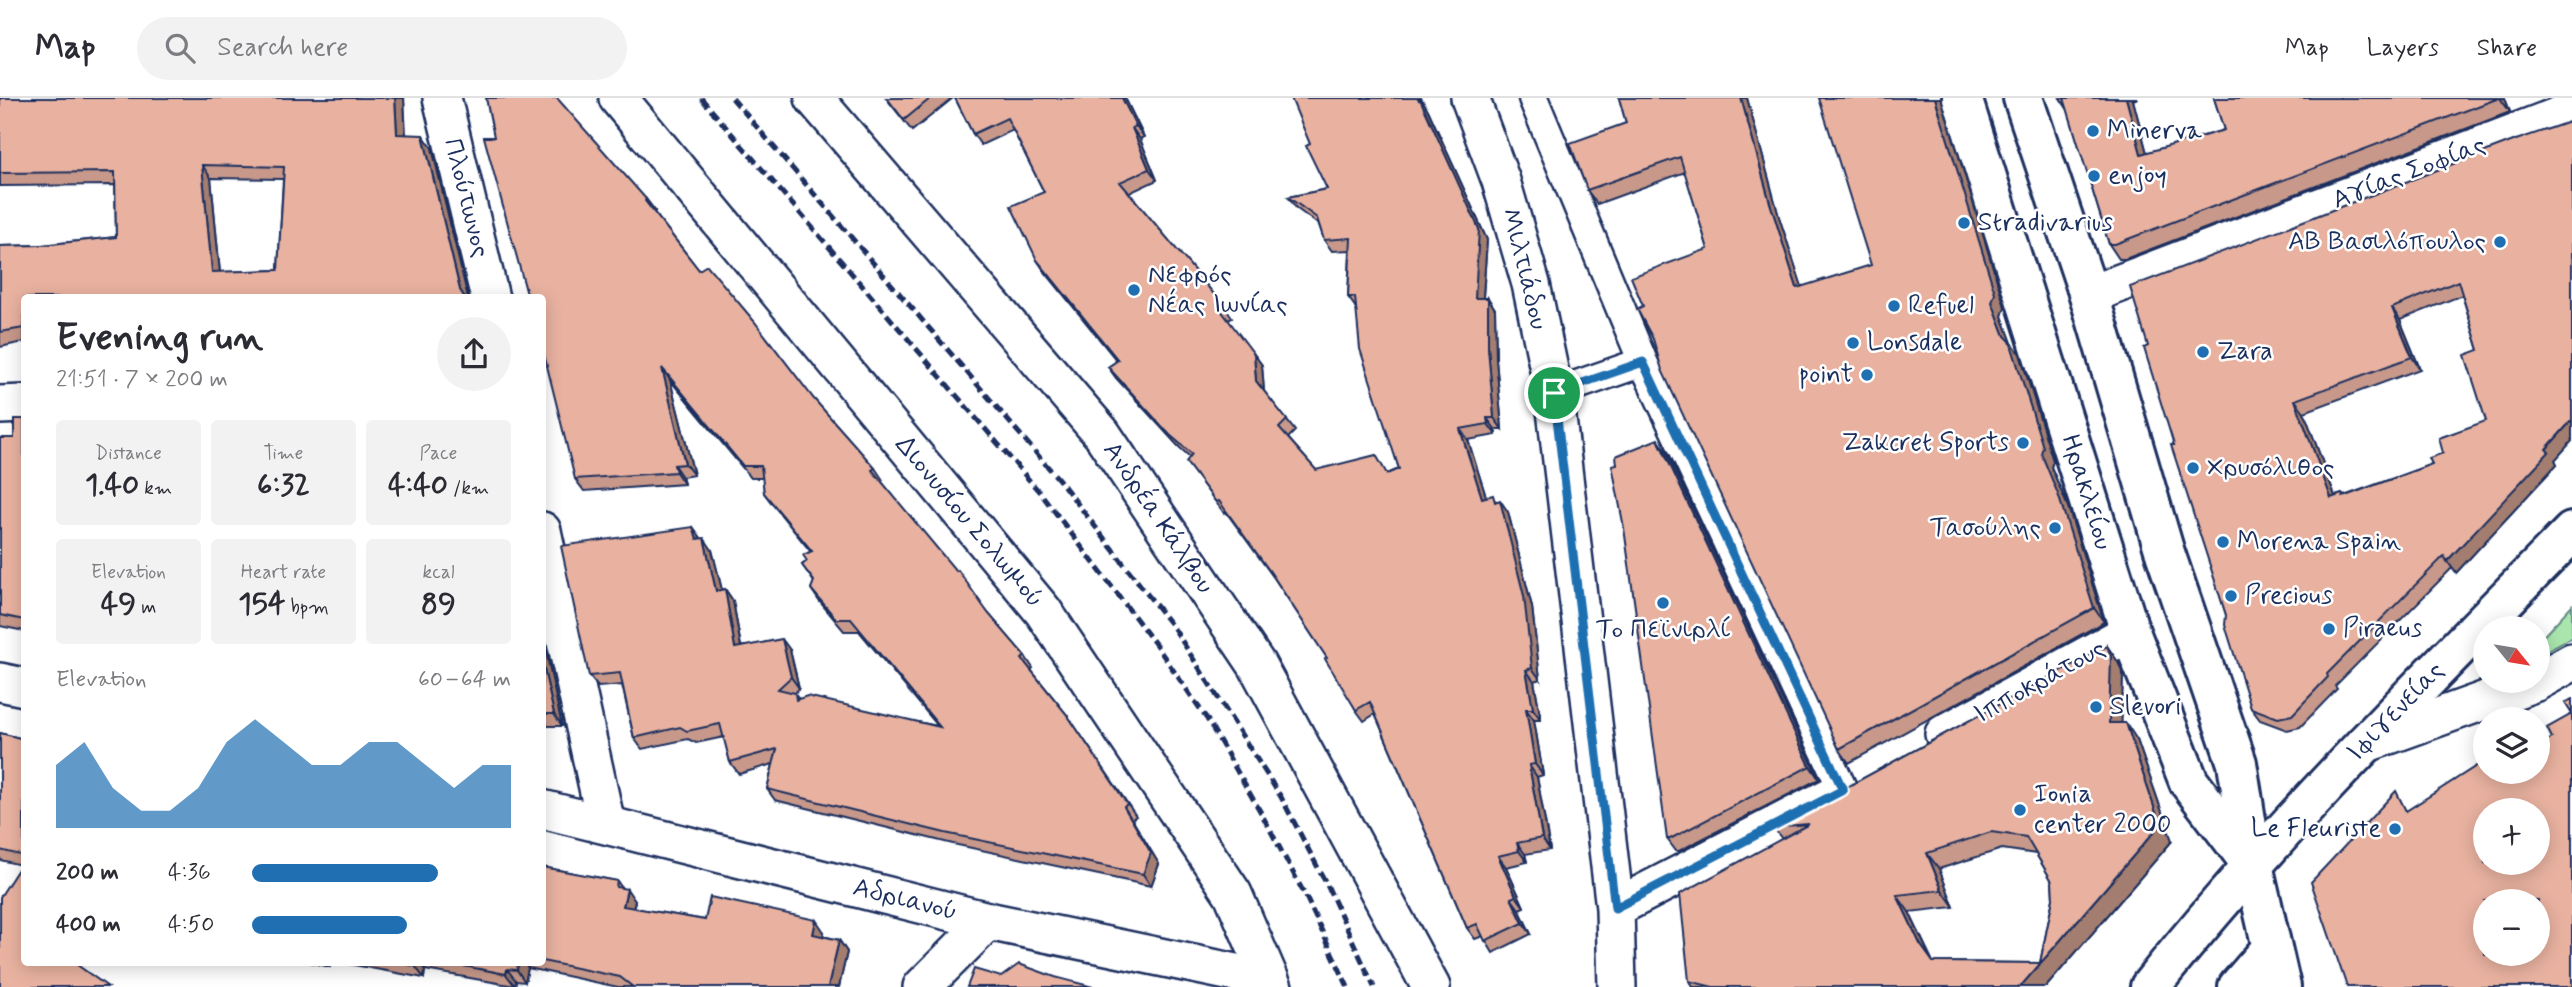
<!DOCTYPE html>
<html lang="en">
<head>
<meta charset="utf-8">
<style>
  :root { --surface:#fff; --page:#f2f2f3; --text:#2b2b33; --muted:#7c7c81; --line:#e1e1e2; --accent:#1f6fb2 }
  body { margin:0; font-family:Mynerve,sans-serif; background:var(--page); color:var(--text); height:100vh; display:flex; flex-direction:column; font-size:26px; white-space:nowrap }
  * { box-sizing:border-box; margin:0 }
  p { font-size:23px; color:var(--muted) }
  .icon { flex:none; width:38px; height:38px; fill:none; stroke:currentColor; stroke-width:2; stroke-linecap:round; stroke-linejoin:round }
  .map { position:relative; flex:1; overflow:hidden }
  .panel { position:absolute; left:21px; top:196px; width:525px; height:672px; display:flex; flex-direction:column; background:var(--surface); border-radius:7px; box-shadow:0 4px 18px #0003 }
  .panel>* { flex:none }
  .needle { width:46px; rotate:120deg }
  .tools { position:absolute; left:2473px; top:518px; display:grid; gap:14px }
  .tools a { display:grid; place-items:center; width:77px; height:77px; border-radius:50%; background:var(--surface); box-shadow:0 4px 18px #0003; font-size:35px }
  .pin { position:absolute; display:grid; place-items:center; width:60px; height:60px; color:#fff; margin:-30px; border:4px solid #fff; border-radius:50%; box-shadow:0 2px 7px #0007 }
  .round { display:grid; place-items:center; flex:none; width:74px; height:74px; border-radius:37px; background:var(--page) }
  .headline { display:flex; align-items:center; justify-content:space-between; height:119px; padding:0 35px }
  h1 { font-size:38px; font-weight:700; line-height:52px }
  .figures { display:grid; grid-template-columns:repeat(3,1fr); gap:10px; height:119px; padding:7px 35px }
  .figures div { display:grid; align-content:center; border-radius:7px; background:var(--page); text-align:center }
  .figures b { font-size:30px; font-weight:700 }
  .figures small { font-size:19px; font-weight:400 }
  .figures p { font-size:19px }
  .chart { height:196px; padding:14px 35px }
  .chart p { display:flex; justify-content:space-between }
  .chart svg { width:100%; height:126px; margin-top:7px; fill:var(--accent); opacity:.7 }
  ul { padding:0 35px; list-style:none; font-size:23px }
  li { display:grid; grid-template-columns:112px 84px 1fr; align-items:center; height:52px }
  li i { height:18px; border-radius:9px; background:var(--accent) }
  header { display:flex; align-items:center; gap:42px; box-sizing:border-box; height:98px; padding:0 35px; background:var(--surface); border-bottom:2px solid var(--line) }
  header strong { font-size:33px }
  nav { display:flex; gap:38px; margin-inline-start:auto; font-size:24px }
  .search { width:490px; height:63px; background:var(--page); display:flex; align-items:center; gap:18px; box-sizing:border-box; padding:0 24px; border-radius:38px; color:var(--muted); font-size:26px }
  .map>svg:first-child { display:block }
</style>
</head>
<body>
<header>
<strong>Map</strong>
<div class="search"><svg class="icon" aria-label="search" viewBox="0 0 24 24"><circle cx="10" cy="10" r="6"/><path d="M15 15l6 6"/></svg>Search here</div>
<nav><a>Map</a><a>Layers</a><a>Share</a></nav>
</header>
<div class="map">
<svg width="2572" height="889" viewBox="0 0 2572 889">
  <rect width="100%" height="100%" fill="#fff"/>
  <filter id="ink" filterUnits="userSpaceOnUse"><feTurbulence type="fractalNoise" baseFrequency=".0143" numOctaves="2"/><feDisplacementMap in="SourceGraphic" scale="14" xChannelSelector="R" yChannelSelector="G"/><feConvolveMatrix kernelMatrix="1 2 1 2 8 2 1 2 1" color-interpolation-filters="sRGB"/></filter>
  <g filter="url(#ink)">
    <path fill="#a9e6ad" stroke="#628a86" stroke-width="2" d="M2572 507V539L2538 557V544Z"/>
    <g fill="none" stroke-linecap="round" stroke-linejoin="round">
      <g stroke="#1b2f5e" stroke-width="33">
        <path id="pedestrian" d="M1533 0 1643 264 1843 692
          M1554 295 1643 264"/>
      </g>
      <g stroke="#1b2f5e" stroke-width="42">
        <path id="minor" d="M442 0 490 200
          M618 0 1043 513 1233 796 1273 889
          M814 0 1102 336 1257 567 1431 889
          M1470 0 1501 83 1531 186 1554 295 1615 810 1617 889
          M2089 197 2572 13
          M0 307 24 306
          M542 433 606 726
          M0 584 24 589
          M1944 636 2130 534
          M2364 646 2536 584 2572 564
          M542 711 988 823 1270 882
          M1615 810 1838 695
          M922 889 988 823"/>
      </g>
      <g stroke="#1b2f5e" stroke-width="44">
        <path id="tertiary" d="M2150 889C2279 727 2428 581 2572 434
          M2238 889 2271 851"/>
      </g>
      <g stroke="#1b2f5e" stroke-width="44">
        <path id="secondary" d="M1962 0 2130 534 2189 684 2249 763
          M2023 0 2089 197 2165 455 2237 665 2253 767 2281 889"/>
      </g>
      <use href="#pedestrian" stroke="#fff" stroke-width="28"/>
      <use href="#minor" stroke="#fff" stroke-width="37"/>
      <use href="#tertiary" stroke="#fff" stroke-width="38"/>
      <use href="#secondary" stroke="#fff" stroke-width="38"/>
      <path stroke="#1b2f5e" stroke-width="5" stroke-dasharray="10 5" stroke-linecap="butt" d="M701 0 1042 397 1156 547 1207 621 1260 713 1305 797 1348 889
        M732 0 1060 383 1175 532 1281 699 1327 787 1374 889"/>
    </g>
    <path fill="#c8998a" stroke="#1b2f5e" stroke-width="2" fill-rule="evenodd" d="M0 0H404L406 37 432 50 468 200H24V244L0 249V148L42 147 116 139 115 87 0 88ZM211 80 283 81 278 172 220 174Z
      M886 0H953L912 33Z
      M955 0H1125L1144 39 1140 41 1157 82 1129 95 1224 208 1232 220 1228 222 1262 267 1264 293 1295 333 1288 340 1316 372 1388 376 1399 371 1356 210 1348 199 1350 152 1332 153 1324 142 1319 127 1296 110 1288 99 1327 91 1421 0 1428 12 1487 142 1483 200H1488L1495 211 1496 261 1502 331H1495L1496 337 1468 342 1486 399 1497 403 1508 414 1532 509 1540 581 1534 583 1541 622H1534L1543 677 1537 679 1550 752 1525 756 1527 764 1506 769 1524 809 1519 811 1531 836 1493 855 1483 838 1475 841 1467 830 1375 616 1364 623 1356 612 1327 560 1274 480 1226 414 1224 415 1186 364 1190 359 1178 348 1116 280 1108 269 1117 263 1045 174 1037 162 1044 94 1013 32 981 47 973 36Z
      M1619 0H1747L1779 119 1802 189 2005 209 2002 218 2012 245 2020 256 2053 363 2051 369 2068 409 2104 524 1849 665 1839 651 1643 208 1708 151 1685 74 1597 106 1587 92 1626 25Z
      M2060 0H2138L2133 2 2147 55 2224 32 2214 0H2505L2510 14 2125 161H2119L2109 146 2068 12Z
      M2516 42 2555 362 2557 366 2456 475 2452 470 2335 588 2337 591 2300 629 2287 632 2260 622 2251 610 2226 517 2174 347 2148 248ZM2462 197 2479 252 2486 323 2443 355 2432 366 2344 398 2342 396 2335 398 2304 314 2420 271 2400 222Z
      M646 101 655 113 654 114 699 172 875 370 883 382 881 383 988 515 1025 558 1033 570 1031 572 1068 618 1136 718 1132 721 1159 766 1151 788 953 746 775 702 767 691 773 666 739 676 730 664 724 639 696 645 688 641 642 651 634 640 622 587 598 589 589 578 693 429 701 440 712 452 722 492 725 491 733 503 741 548 790 552 799 590 795 595 799 601 938 628 859 533H844L819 503 811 491 814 484 802 467 807 463 811 454 773 407 764 395 763 380H751L670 282 694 377 682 379 684 386 584 393 575 381Z
      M24 321V533L0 528V340H14Z
      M1666 353 1819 681 1679 753H1676L1667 741Z
      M542 535 562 628H542Z
      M2107 548 2118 564 2123 575 2121 625 2137 642 2172 743 2046 889H1693L1689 883 1782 741 1773 729ZM2002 751 2036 756 2052 783 2053 801 2040 865 1933 864 1909 814 1954 809 1939 771Z
      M0 635 24 641V864L0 889 21 767 0 762Z
      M542 769 617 783 622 790 635 803 633 810 705 822 824 834 823 838 839 842 847 854 839 889H618L528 870 525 884 516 883 515 888 425 872 424 880 338 864H542Z
      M309 864H331L330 869Z"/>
    <path fill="#a37d70" stroke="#1b2f5e" stroke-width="2" d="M395 0H404L406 49 397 36Z
      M1122 0H1125L1144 39 1136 28Z
      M1418 0H1421L1428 12 1487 142 1482 211 1475 200Z
      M1741 0H1747L1779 119 1807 204 1797 190 1770 105Z
      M1935 0H1941L2005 209 2002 218 2012 245 2020 256 2053 363 2051 369 2068 409 2104 524 2094 510 2041 355 2005 238 1992 204Z
      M2126 0H2132L2133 2 2151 71 2141 56Z
      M2500 0H2505L2510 14Z
      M1132 30 1140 41 1157 82 1149 71Z
      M423 37 432 50 468 200H465L460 192Z
      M202 67 211 80 221 187 212 174Z
      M646 101 655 113 653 115 645 103Z
      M1488 200 1495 211 1496 261 1502 331 1494 320 1488 250Z
      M2392 210 2400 222 2420 271 2412 259Z
      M1254 256 1262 267 1264 294 1256 283Z
      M662 270 670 282 694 377 685 366Z
      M2295 302 2304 314 2340 412 2331 400Z
      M1487 320 1495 331 1496 337 1488 326Z
      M2572 322V343L2555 362 2557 366 2456 475 2447 463Z
      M1460 331 1468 342 1490 411 1482 400Z
      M1658 341 1666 353 1819 681 1810 668Z
      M674 367 682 379 684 386 676 374Z
      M1500 402 1508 414 1532 509 1540 581 1532 570Z
      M693 429 701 440 697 441Z
      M704 440 712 452 725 504 716 493Z
      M725 491 733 503 743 561 735 550Z
      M542 535 562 628 554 616 542 563Z
      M782 541 790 552 799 590 791 579Z
      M2107 548 2118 564 2123 575 2121 642 2109 625Z
      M1526 572 1534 583 1541 622 1533 611Z
      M1526 611 1534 622 1543 677 1535 666Z
      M2126 625 2137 642 2172 743 2046 889H2020L2160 727Z
      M1529 667 1537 679 1550 752 1542 740Z
      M1124 709 1159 766 1151 788 1143 776Z
      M1517 745 1525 756 1527 764 1519 753Z
      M1927 755 1939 771 1954 809 1942 792Z
      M1498 758 1506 769 1524 809 1516 798Z
      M627 791 635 803 631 820 623 808Z
      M1897 797 1909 814 1932 863 1920 846Z
      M1511 800 1519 811 1531 836 1523 825Z
      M816 822 824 834 821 848 813 836Z
      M839 842 847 854 839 889H828Z
      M416 864H420L425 872 424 880 415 868Z
      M518 864H524L528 870 525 884 517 872Z
      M507 871 516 883 515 888 506 876Z"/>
    <path fill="#e9b2a0" stroke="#1b2f5e" stroke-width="2" fill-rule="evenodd" d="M0 0H395L397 36 423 37 460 192 465 200H24V230L0 234V148L42 147 116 139 115 74 0 75ZM202 67 284 69 278 172 212 174Z
      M486 0H557L646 101 645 103 699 172 707 167 754 223 814 301 875 370 872 372 956 473 958 472 988 515 1025 558 1022 561 1068 618 1127 706 1124 709 1151 755 1143 776 945 735 767 691 777 651 730 664 720 626 687 633 680 629 634 640 620 575 589 578 561 448 693 429 697 441 704 440 716 493 725 491 735 550 782 541 791 579 778 591 795 595 796 602 807 598 940 629 851 521H836L811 491 814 483 802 467 807 463 803 457 812 453 764 395 761 368H743L662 270 685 366 674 367 676 374 575 381 542 248V200H528L484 39H494Z
      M887 0H931L904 22Z
      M955 0H1122L1136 28 1132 30 1149 71 1120 84 1224 208 1220 211 1254 256 1256 283 1287 322 1279 330 1316 372 1376 357 1387 376 1399 371 1360 251 1355 199H1348L1351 140 1324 142 1317 120 1288 99 1327 91 1306 48 1310 46 1291 0H1418L1419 2 1420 1 1479 131 1475 200H1488V250L1494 320H1487L1488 326 1460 331 1482 400 1493 397 1495 404 1500 402 1524 498 1532 570 1526 572 1533 611H1526L1535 666 1529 667 1542 740 1517 745 1519 753 1498 758 1516 798 1511 800 1523 825 1485 843 1477 826 1467 830 1370 604 1356 612 1325 561 1327 560 1271 475 1219 403 1216 404 1186 364 1192 356 1170 337 1108 269 1118 262 1037 162 1011 108 1044 94 1007 20 973 36Z
      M1619 0H1741L1770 105 1797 190 1871 167 1819 0H1935L1995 195 1992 204 2005 238 2010 243 2043 349 2041 355 2058 396 2094 510 1839 651 1662 272 1653 241 1637 211 1643 208 1631 179 1708 151 1680 59 1587 92 1570 45 1626 25Z
      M2064 0H2126L2141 56 2224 32 2214 0H2499L2115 146H2109Z
      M2572 23V322L2546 351 2549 354 2447 463 2444 458 2327 576 2328 579 2292 617 2278 620 2251 610 2225 527 2226 517 2171 347H2174L2144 250 2148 248 2130 189 2516 42ZM2458 183 2479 252 2465 257 2486 323 2439 340 2443 355 2429 360 2432 366 2343 399 2342 396 2331 400 2295 302 2412 259 2392 210Z
      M14 321H24V522L0 517V340H14Z
      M1658 341 1810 668 1670 741H1667L1624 430 1612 367 1617 366 1616 358Z
      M2107 548 2111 558 2109 625H2126L2160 727 2020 889H1713L1689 883 1680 796 1809 726 1773 729ZM1991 734 2026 739 2052 783 2053 801 2040 865 1933 864 1920 846 1897 797 1942 792 1927 755Z
      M542 563 554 616H542Z
      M2572 601V616L2565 605Z
      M2572 616V889H2347L2311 784 2396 693 2406 713 2481 665 2485 674H2486L2491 681 2502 674H2538V650L2552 640 2547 630ZM2485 712H2538V765H2485ZM2485 803H2538V856H2485Z
      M0 635 24 641V758L0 752Z
      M24 762V864H73L108 889H0V799Z
      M542 769 617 783 616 789 627 791 623 808 705 822 710 799 816 822 813 836 839 842 828 889H633L620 879 542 863Z
      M396 864H416L415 868Z
      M443 864H518L517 872 507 871 506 876Z
      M1019 866 1055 879 1093 889H967L974 871 1001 879Z"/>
  </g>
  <g fill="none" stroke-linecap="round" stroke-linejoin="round" filter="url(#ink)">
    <g stroke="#fff" stroke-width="14">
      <path id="route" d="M1643 264 1843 692 1615 810 1554 295Z"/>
    </g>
    <use href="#route" stroke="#1f6fb2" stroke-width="9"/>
  </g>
  <g fill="#1f6fb2" stroke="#fff" stroke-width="2.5">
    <circle cx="2093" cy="33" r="7"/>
    <circle cx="2094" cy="78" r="7"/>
    <circle cx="1964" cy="125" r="7"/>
    <circle cx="2500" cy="144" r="7"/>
    <circle cx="1134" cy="192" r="7"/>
    <circle cx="1894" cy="208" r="7"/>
    <circle cx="1853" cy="245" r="7"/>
    <circle cx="2203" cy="254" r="7"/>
    <circle cx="1867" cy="277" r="7"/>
    <circle cx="2023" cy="345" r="7"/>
    <circle cx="2193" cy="370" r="7"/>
    <circle cx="2055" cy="430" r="7"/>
    <circle cx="2223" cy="444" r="7"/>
    <circle cx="2231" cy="498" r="7"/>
    <circle cx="1663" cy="505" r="7"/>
    <circle cx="2329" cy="531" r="7"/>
    <circle cx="2096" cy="609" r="7"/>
    <circle cx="2020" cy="712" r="7"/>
    <circle cx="2395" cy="731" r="7"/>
  </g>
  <g text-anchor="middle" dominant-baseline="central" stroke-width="5" stroke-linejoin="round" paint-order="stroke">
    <g font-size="26" fill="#1b2f5e" stroke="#fff" text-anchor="start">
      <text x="2107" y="33">Minerva</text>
      <text x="2108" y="78">enjoy</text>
      <text x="1978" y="125">Stradivarius</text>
      <text x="2486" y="144" text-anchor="end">ΑΒ Βασιλόπουλος</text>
      <text x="1148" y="177">Νεφρός<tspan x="1148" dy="30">Νέας Ιωνίας</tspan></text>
      <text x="1908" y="208">Refuel</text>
      <text x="1867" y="245">Lonsdale</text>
      <text x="2217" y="254">Zara</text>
      <text x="1853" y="277" text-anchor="end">point</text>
      <text x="2009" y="345" text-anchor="end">Zakcret Sports</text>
      <text x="2207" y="370">Χρυσόλιθος</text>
      <text x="2041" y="430" text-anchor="end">Τασούλης</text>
      <text x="2237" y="444">Morena Spain</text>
      <text x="2245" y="498">Precious</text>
      <text x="2343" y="531">Piraeus</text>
      <text x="1663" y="532" text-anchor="middle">Το Πεϊνιρλί</text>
      <text x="2110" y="609">Slevori</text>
      <text x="2034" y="697">Ionia<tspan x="2034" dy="30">center 2000</tspan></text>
      <text x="2381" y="731" text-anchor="end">Le Fleuriste</text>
    </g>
    <g font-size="26" fill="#1b2f5e" stroke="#fff">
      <text transform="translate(2409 75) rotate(-21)">Αγίας Σοφίας</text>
      <text transform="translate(466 100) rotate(76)">Πλούτωνος</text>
      <text transform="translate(1524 171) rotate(76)">Μιλτιάδου</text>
      <text transform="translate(2086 394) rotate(73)">Ηρακλείου</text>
      <text transform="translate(1158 420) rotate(56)">Ανδρέα Κάλβου</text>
      <text transform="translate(969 424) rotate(50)">Διονυσίου Σολωμού</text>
      <text transform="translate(2040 584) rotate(-29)">Ιπποκράτους</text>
      <text transform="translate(2396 614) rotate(-46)">Ιφιγενείας</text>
      <text transform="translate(905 802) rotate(14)">Αδριανού</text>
    </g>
  </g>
</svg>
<div class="tools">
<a><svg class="needle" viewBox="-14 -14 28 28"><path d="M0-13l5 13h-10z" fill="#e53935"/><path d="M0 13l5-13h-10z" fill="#7c7c81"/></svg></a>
<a><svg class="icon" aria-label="layers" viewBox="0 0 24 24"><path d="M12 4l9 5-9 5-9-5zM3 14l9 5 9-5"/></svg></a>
<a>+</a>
<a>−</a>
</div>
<div class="pin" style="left:1554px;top:295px;background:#1e9e55"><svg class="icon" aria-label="arrive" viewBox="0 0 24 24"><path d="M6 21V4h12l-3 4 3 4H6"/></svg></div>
<section class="panel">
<div class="headline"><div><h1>Evening run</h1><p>21:51 · 7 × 200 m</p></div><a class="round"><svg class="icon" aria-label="share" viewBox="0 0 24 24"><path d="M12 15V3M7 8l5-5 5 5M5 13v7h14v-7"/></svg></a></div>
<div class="figures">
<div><p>Distance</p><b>1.40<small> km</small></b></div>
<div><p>Time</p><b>6:32</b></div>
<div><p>Pace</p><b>4:40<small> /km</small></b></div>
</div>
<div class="figures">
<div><p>Elevation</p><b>49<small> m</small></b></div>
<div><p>Heart rate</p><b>154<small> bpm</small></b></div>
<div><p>kcal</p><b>89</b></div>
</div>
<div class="chart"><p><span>Elevation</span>60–64 m</p>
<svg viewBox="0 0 160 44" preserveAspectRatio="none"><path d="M0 44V22L10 14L20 30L30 38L40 38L50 30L60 14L70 6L80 14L90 22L100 22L110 14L120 14L130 22L140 30L150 22L160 22V44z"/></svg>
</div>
<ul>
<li><b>200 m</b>4:36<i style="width:72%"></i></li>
<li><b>400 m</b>4:50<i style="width:60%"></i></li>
</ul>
</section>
</div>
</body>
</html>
